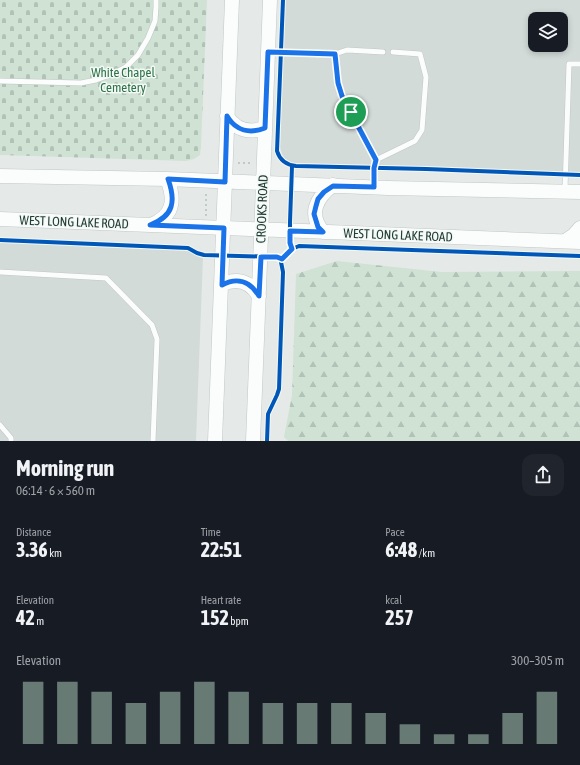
<!DOCTYPE html>
<html lang="en">
<head>
<meta charset="utf-8">
<style>
  :root { --surface:#171b24; --page:#20242c; --text:#f1f3f6; --muted:#9ea1a6; --accent:#677a74 }
  body { margin:0; font-family:"Asap Condensed",sans-serif; background:var(--page); color:var(--text); height:100vh; display:flex; flex-direction:column; font-size:15px; white-space:nowrap }
  * { box-sizing:border-box; margin:0 }
  p { font-size:13px; color:var(--muted) }
  .icon { flex:none; width:22px; height:22px; fill:none; stroke:currentColor; stroke-width:2; stroke-linecap:round; stroke-linejoin:round }
  .map { position:relative; height:441px; overflow:hidden }
  .panel { display:flex; flex-direction:column; background:var(--surface); flex:1 }
  .panel>* { flex:none }
  .tools { position:absolute; left:528px; top:12px; display:grid; gap:8px }
  .tools a { display:grid; place-items:center; width:40px; height:40px; border-radius:8px; background:var(--surface); box-shadow:0 2px 6px #0003; font-size:20px }
  .pin { position:absolute; display:grid; place-items:center; width:34px; height:34px; color:#fff; margin:-17px; border:2px solid #fff; border-radius:50%; box-shadow:0 1px 4px #0007 }
  .round { display:grid; place-items:center; flex:none; width:42px; height:42px; border-radius:12px; background:var(--page) }
  .headline { display:flex; align-items:center; justify-content:space-between; height:68px; padding:0 16px }
  h1 { font-size:22px; font-weight:700; line-height:30px }
  .metrics { display:grid; grid-template-columns:repeat(3,1fr); gap:6px; height:68px; padding:4px 16px }
  .metrics div { display:grid; align-content:center }
  .metrics b { font-size:20px; font-weight:700 }
  .metrics small { font-size:11px; font-weight:400 }
  .metrics p { font-size:11px }
  .chart { height:112px; padding:8px 16px }
  .chart p { display:flex; justify-content:space-between }
  .chart svg { width:100%; height:72px; margin-top:4px; stroke:var(--accent); stroke-width:6 }
  .map>svg:first-child { display:block }
</style>
</head>
<body>
<div class="map">
<svg width="580" height="441" viewBox="0 0 580 441">
  <defs>
    <pattern id="forest-firs" width="22" height="20" patternUnits="userSpaceOnUse"><rect width="22" height="20" fill="#cfe2d4"/><path d="M5 1l3.5 6h-7zM16 11l3.5 6h-7z" fill="#b1c3b7"/></pattern>
    <pattern id="cemetery-stones" width="16" height="16" patternUnits="userSpaceOnUse"><rect width="16" height="16" fill="#cfe2d4"/><path d="M2 7V4a2 2 0 0 1 4 0v3zM10 15v-3a2 2 0 0 1 4 0v3z" fill="#b1c3b7"/></pattern>
  </defs>
  <rect width="100%" height="100%" fill="#e5eae8"/>
  <path fill="#d3dbd8" fill-rule="evenodd" d="M285 0H580V173L290 163 283 157 280 147ZM535 19H561V45H535Z
    M0 240 185 249 203 258 196 441H0Z"/>
  <path fill="url(#forest-firs)" d="M337 261 442 272 580 271V441H288L284 437 292 395 296 274Z"/>
  <path fill="url(#cemetery-stones)" d="M0 0H207L201 146 200 155 194 159 186 161 0 155Z"/>
  <g fill="none" stroke-linecap="round" stroke-linejoin="round">
    <g stroke="#c2c7c5" stroke-width="6">
      <path id="lane" d="M269 52 335 54 347 50 383 52
        M335 54 338 83 342 96 376 160 374 186
        M0 81 81 83 96 80 113 74 126 67 138 55 148 38 155 21 156 7V0
        M376 160 415 141 422 130 426 77 420 54 393 52
        M565 190 569 64H580
        M0 272 106 278 152 325 157 339 153 441
        M0 425 11 438V441"/>
    </g>
    <g stroke="#c1c8c5" stroke-width="15">
      <path id="secondary" d="M227 116C236 131 250 133 265 128
        M0 176 167 179 388 188 580 192
        M0 219 580 242
        M151 225C173 216 176 201 167 179
        M323 232C308 214 316 198 333 185
        M565 241 574 235 580 228
        M221 285C237 277 250 281 259 296
        M215 441 232 0
        M253 441 260 263 270 0"/>
    </g>
    <path stroke="#c2cac6" stroke-width="2" stroke-dasharray="2 3" stroke-linecap="butt" d="M238 163H252
      M206 216V192"/>
    <use href="#lane" stroke="#fbfcfc" stroke-width="5"/>
    <use href="#secondary" stroke="#fbfcfc" stroke-width="14"/>
    <g stroke="#f3f9f6" stroke-width="6">
      <path id="cycleway" d="M283 0 277 151C280 161 287 165 296 166L426 169 580 175
        M292 166 290 222V243L292 249
        M0 240 188 248 197 253 204 255 277 257 282 259
        M267 441 268 414 277 395 279 389 283 272 281 262 282 259 292 249 299 246 580 256"/>
    </g>
    <use href="#cycleway" stroke="#0057b8" stroke-width="4"/>
  </g>
  <g fill="none" stroke-linecap="round" stroke-linejoin="round">
    <g stroke="#fff" stroke-width="8">
      <path id="route" d="M268 52 335 54 338 83 342 96 376 160 374 168V187L333 186 324 192 318 199 316 206 314 214 318 227 323 232 290 231V243L292 249 282 259 277 257H261L259 296C250 281 237 277 222 285L224 228 150 225C174 216 176 201 168 179L225 182 227 116C236 131 250 134 265 128Z"/>
    </g>
    <use href="#route" stroke="#1a73e8" stroke-width="5"/>
  </g>
  <g text-anchor="middle" dominant-baseline="central" stroke-width="3" stroke-linejoin="round" paint-order="stroke">
    <g font-size="13" fill="#2f7247" stroke="#f3f9f6">
      <text x="123" y="72">White Chapel<tspan x="123" dy="15">Cemetery</tspan></text>
    </g>
    <g font-size="13" fill="#233d35" stroke="#f3f9f6">
      <text transform="translate(262 209) rotate(-88)">CROOKS ROAD</text>
      <text transform="translate(74 222) rotate(2)">WEST LONG LAKE ROAD</text>
      <text transform="translate(398 235) rotate(2)">WEST LONG LAKE ROAD</text>
    </g>
  </g>
</svg>
<div class="tools">
<a><svg class="icon" aria-label="layers" viewBox="0 0 24 24"><path d="M12 4l9 5-9 5-9-5zM3 14l9 5 9-5"/></svg></a>
</div>
<div class="pin" style="left:351px;top:112px;background:#1e9e55"><svg class="icon" aria-label="arrive" viewBox="0 0 24 24"><path d="M6 21V4h12l-3 4 3 4H6"/></svg></div>
</div>
<section class="panel">
<div class="headline"><div><h1>Morning run</h1><p>06:14 · 6 × 560 m</p></div><a class="round"><svg class="icon" aria-label="share" viewBox="0 0 24 24"><path d="M12 15V3M7 8l5-5 5 5M5 13v7h14v-7"/></svg></a></div>
<div class="metrics">
<div><p>Distance</p><b>3.36<small> km</small></b></div>
<div><p>Time</p><b>22:51</b></div>
<div><p>Pace</p><b>6:48<small> /km</small></b></div>
</div>
<div class="metrics">
<div><p>Elevation</p><b>42<small> m</small></b></div>
<div><p>Heart rate</p><b>152<small> bpm</small></b></div>
<div><p>kcal</p><b>257</b></div>
</div>
<div class="chart"><p><span>Elevation</span>300–305 m</p>
<svg viewBox="0 0 160 44" preserveAspectRatio="none"><path d="M5 44V6M15 44V6M25 44V12M35 44V19M45 44V12M55 44V6M65 44V12M75 44V19M85 44V19M95 44V19M105 44V25M115 44V32M125 44V38M135 44V38M145 44V25M155 44V12"/></svg>
</div>
</section>
</body>
</html>
